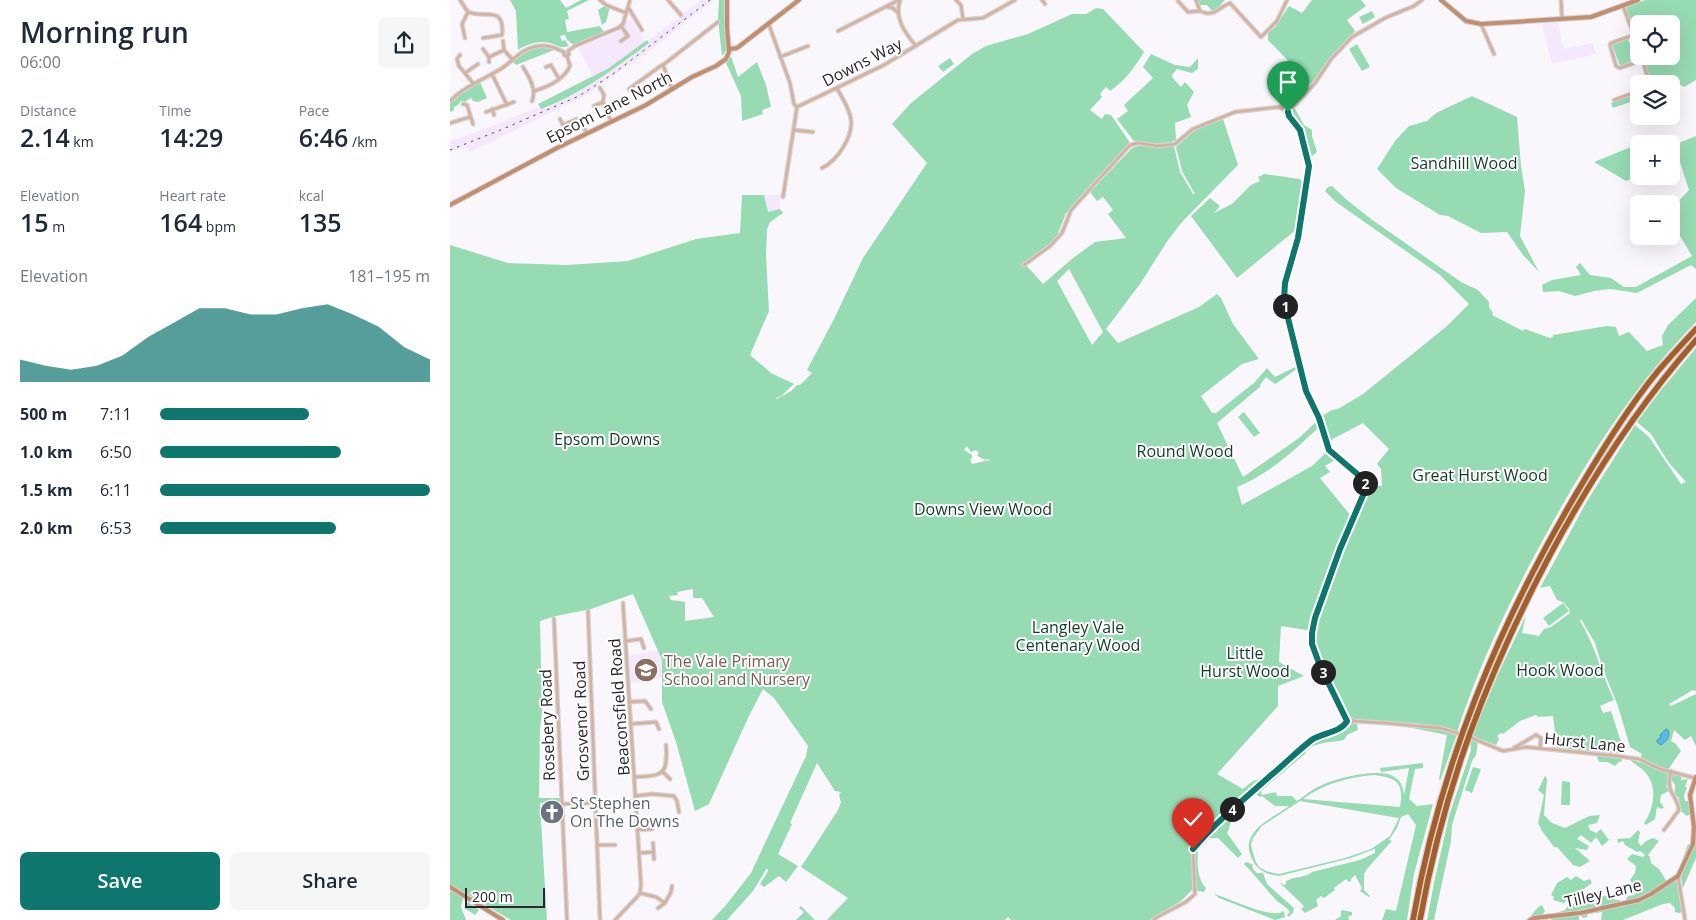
<!DOCTYPE html>
<html lang="en">
<head>
<meta charset="utf-8">
<style>
  :root { --surface:#fff; --page:#f6f6f7; --text:#1f2937; --muted:#747a83; --accent:#0f766e }
  body { margin:0; font-family:"Open Sans",sans-serif; background:var(--page); color:var(--text); height:100vh; display:flex; flex-direction:column; font-size:19px; white-space:nowrap }
  * { box-sizing:border-box; margin:0 }
  p { font-size:16px; color:var(--muted) }
  .icon { flex:none; width:28px; height:28px; fill:none; stroke:currentColor; stroke-width:2; stroke-linecap:round; stroke-linejoin:round }
  .map { position:relative; flex:1; overflow:hidden }
  .drawer { display:flex; flex-direction:column; background:var(--surface); width:450px }
  .drawer>* { flex:none }
  .buttons { position:absolute; left:1180px; top:15px; display:grid; gap:10px }
  .buttons a { display:grid; place-items:center; width:50px; height:50px; border-radius:8px; background:var(--surface); box-shadow:0 5px 20px #0002; font-size:25px }
  .scale { position:absolute; left:15px; bottom:12px; width:80px; box-sizing:border-box; padding-left:5px; border:2px solid #2d2631; border-top:0; font-size:14px; line-height:18px; white-space:nowrap; color:#2d2631; -webkit-text-stroke:4px #fff; paint-order:stroke }
  .pin { position:absolute; display:grid; place-items:center; width:42px; height:42px; color:#fff; margin:-51px -21px; border-radius:50% 50% 50% 0; rotate:-45deg; box-shadow:0 0 5px #0007 }
  .pin .icon { rotate:45deg }
  .km { position:absolute; width:25px; height:25px; margin:-12px; border-radius:50%; background:#222; color:#fff; font-size:14px; line-height:25px; text-align:center }
  .round { display:grid; place-items:center; flex:none; width:52px; height:52px; border-radius:8px; background:var(--page) }
  .overview { display:flex; align-items:center; justify-content:space-between; height:85px; padding:0 20px }
  h1 { font-size:28px; font-weight:600; line-height:38px }
  .stats { display:grid; grid-template-columns:repeat(3,1fr); gap:8px; height:85px; padding:5px 20px }
  .stats div { display:grid; align-content:center }
  .stats b { font-size:25px; font-weight:600 }
  .stats small { font-size:14px; font-weight:400 }
  .stats p { font-size:14px }
  .chart { height:140px; padding:10px 20px }
  .chart p { display:flex; justify-content:space-between }
  .chart svg { width:100%; height:90px; margin-top:5px; fill:var(--accent); opacity:.7 }
  .cta { display:flex; gap:10px; margin-top:auto; padding:10px 20px }
  .cta a { flex:1; height:58px; border-radius:8px; background:var(--accent); color:#fff; font-size:20px; font-weight:600; line-height:58px; text-align:center }
  .cta a+a { background:var(--page); color:var(--text) }
  ul { padding:0 20px; list-style:none; font-size:16px }
  li { display:grid; grid-template-columns:80px 60px 1fr; align-items:center; height:38px }
  li i { height:12px; border-radius:6px; background:var(--accent) }
  main { display:flex; flex:1; min-height:0 }
  .map>svg:first-child { display:block }
</style>
</head>
<body>
<main>
<section class="drawer">
<div class="overview"><div><h1>Morning run</h1><p>06:00</p></div><a class="round"><svg class="icon" aria-label="share" viewBox="0 0 24 24"><path d="M12 15V3M7 8l5-5 5 5M5 13v7h14v-7"/></svg></a></div>
<div class="stats">
<div><p>Distance</p><b>2.14<small> km</small></b></div>
<div><p>Time</p><b>14:29</b></div>
<div><p>Pace</p><b>6:46<small> /km</small></b></div>
</div>
<div class="stats">
<div><p>Elevation</p><b>15<small> m</small></b></div>
<div><p>Heart rate</p><b>164<small> bpm</small></b></div>
<div><p>kcal</p><b>135</b></div>
</div>
<div class="chart"><p><span>Elevation</span>181–195 m</p>
<svg viewBox="0 0 160 44" preserveAspectRatio="none"><path d="M0 44V33L10 36L20 38L30 36L40 31L50 22L60 15L70 8L80 8L90 11L100 11L110 8L120 6L130 11L140 17L150 27L160 33V44z"/></svg>
</div>
<ul>
<li><b>500 m</b>7:11<i style="width:55%"></i></li>
<li><b>1.0 km</b>6:50<i style="width:67%"></i></li>
<li><b>1.5 km</b>6:11<i style="width:100%"></i></li>
<li><b>2.0 km</b>6:53<i style="width:65%"></i></li>
</ul>
<div class="cta"><a>Save</a><a>Share</a></div>
</section>
<div class="map">
<svg width="1246" height="920" viewBox="0 0 1246 920">
  <rect width="100%" height="100%" fill="#faf7fc"/>
  <path fill="#f5e7fc" d="M251 0H264L202 49 133 97 20 152 16 146 0 152V141L43 126 88 107 91 109 104 104 199 43 198 41Z
    M181 18 195 42 159 68 143 76 128 48 167 32Z
    M1108 20 1113 49 1142 43 1146 54 1102 64 1092 24 1090 21Z
    M314 195H331L330 209 318 212Z
    M208 650 212 660V678L181 683 179 656Z"/>
  <path fill="#97dbb3" fill-rule="evenodd" d="M60 0H110L116 8 131 0H139L117 11 119 19 115 20 117 32 150 26 155 34 125 46 117 40 115 35 110 36 112 41 115 40 119 46C110 49 108 45 100 43 89 40 77 44 68 50L66 11Z
    M269 0H275L277 49 272 56 268 19Z
    M747 0H775L770 5 771 7 762 11 757 5H750Z
    M862 0H911L916 6 897 20 905 31 882 55 864 80 858 86 850 73 818 40V33L826 26 839 6 852 13Z
    M1195 0H1246V80L1234 87 1227 83 1221 86V84H1202L1192 56H1221V24H1189V46L1175 8Z
    M156 5 160 7 156 22 152 25 148 10Z
    M646 8 653 9 694 52C685 67 675 81 660 91L656 87 650 94 652 97 640 110 652 119 655 114 661 115 679 141V145L616 213 607 236 600 246 576 265 593 284 623 258 645 242 676 238 658 214 663 210 653 197 647 201 640 192 682 148 688 146H724L730 172 743 194H745L732 171 726 147 744 130 773 119 788 165 732 222 718 240 690 284 656 329 668 343 749 307 767 294 771 298 783 324 809 359 792 364 751 396 762 413H766L804 383 817 368 825 377 847 366 848 368 827 383 825 384 816 377 810 385 811 386 767 423 793 477 849 438 868 420 870 426C845 450 819 474 787 487L792 505 862 466 878 451 887 459 875 466 880 472 870 478 901 516 909 508 918 487 920 486H932L931 469 927 464 939 449 913 423 879 441 870 417 882 410 888 409 913 394 997 326 1019 304 990 275 886 202 875 191 878 187 882 186 897 200 921 219 1011 282 1028 290 1039 302V307L1043 313 1042 315 1073 331 1075 329 1100 338 1103 337V335L1157 326 1166 327 1169 336 1179 332 1197 351 1213 345 1212 336 1218 325 1246 298V322C1184 385 1136 461 1094 538 1060 600 1029 665 1007 732 974 720 938 723 903 720L897 716C884 697 863 654 863 631L831 626 829 662 854 676 828 686V706L767 774 793 789 803 781 809 779 853 742 868 734 789 801 795 805C792 810 787 813 783 817 780 821 780 828 777 833L792 854 788 858 768 838H760L748 850C747 863 747 879 756 888L754 892 742 890 731 901 700 920H561L558 917 555 920H377L398 898 351 867 388 810 391 802 389 795 391 792 385 791 367 763 340 823 342 824 328 854 348 866 336 882 329 876 314 887 310 884 318 871 317 868 303 891 277 920H262L276 905 301 873 356 756 358 746 324 698 313 689 298 718 259 804 245 811 226 742 212 702V660L183 594 141 609 106 616 90 621 92 712 90 729 89 798H110L111 802 90 803 97 920H61L0 884V245L58 263 117 265 178 261 246 239 290 233 292 195H314L318 212 330 209 333 213 320 222 317 230 316 256 319 311 300 355 321 373 344 384 331 396 326 398 327 399 341 391 347 385H350L362 373 357 370 384 319 413 258 477 163 442 124 461 103 522 54 536 46 578 34 622 14H636ZM619 269 653 332 642 345 607 281ZM517 446 521 452 526 450 529 453 527 455C530 458 535 461 539 459L540 460 522 464 520 460 522 458V455L514 450ZM243 589V598H252L264 617 235 621V602L221 600 219 596 228 595 227 592Z
    M922 11 925 17 913 24 909 17Z
    M1178 39 1179 43H1185L1189 58 1170 66 1162 44Z
    M197 40 199 43C165 68 131 94 91 109L88 104 159 68Z
    M907 44 920 67 912 71 899 49Z
    M85 48H99L104 50 66 65 63 62 71 54Z
    M701 54 725 65 740 67 748 58V69L742 73 727 69 722 75V77L731 87 735 82 744 92 737 105 741 117 725 123 726 140C715 145 693 145 683 140L667 119 678 111 674 105 703 78 693 67Z
    M281 56 288 77 307 62 316 85 321 107 312 110 313 114 292 121 291 96 276 63Z
    M500 58 504 64 493 72 488 66Z
    M29 80 37 98 28 102 23 101 21 98 16 101V102L11 101 8 105 4 107V110L0 112V101Z
    M1189 92V99L1163 108 1161 103Z
    M1022 96 1067 117 1071 166 1075 191 1070 236 1089 272 1073 255 1057 232 1031 233 998 216 990 215 946 188 927 169 945 141 959 126 977 121 986 113Z
    M844 107 854 125 862 130V136L867 152 860 158 853 133 840 113Z
    M1246 136V269L1241 265 1187 293 1160 289 1144 291 1125 296 1109 291 1093 292 1092 285 1102 280 1131 275 1126 267 1130 263 1140 275 1161 278 1174 287H1186L1242 256 1221 221V209L1239 190 1230 162 1221 165V146Z
    M1181 147 1186 157 1189 156V176L1176 181 1144 162Z
    M814 174 850 179 853 183 847 229 787 278 741 216 760 198 770 206 764 213 782 204 801 185 810 181 808 177Z
    M1246 348V691L1243 690 1219 704 1221 706 1246 694V746L1241 736 1235 740 1224 730 1221 741 1226 744 1231 751 1218 770 1190 759 1192 754 1180 747 1168 706 1153 669 1145 643 1131 619 1130 621C1146 647 1151 673 1164 700L1150 706 1153 713 1161 711 1175 754 1107 748 1103 716 1088 717 1086 715 1070 721 1053 734 1051 733 1047 736 1049 739 1046 745 1022 736 1049 672 1076 615 1072 633 1089 636 1094 629 1101 627 1120 613V610L1113 602 1107 600 1100 586 1090 588 1137 501 1185 425 1199 437 1231 484 1236 482 1219 463 1201 434 1187 422 1211 390Z
    M794 412 810 433 804 437 788 417Z
    M1113 603 1119 611 1099 626 1093 618Z
    M901 724H907L908 730 897 735 894 740C881 743 862 741 855 754L811 791 812 795 826 792 827 796H842L847 801C855 796 862 789 870 786 885 778 928 768 943 776 951 780 953 787 954 795L959 768 931 772 930 768 973 763V768L965 769 959 799 967 806 983 804 964 874 957 920H932L936 909 946 911 966 825 958 814 951 817 947 828 939 840 942 841 940 843 917 869 914 874V890L920 896 919 897 910 891 912 888 905 875 901 879V881L899 882 896 879 884 888 885 890 874 898 871 896 866 900 868 906 855 913 851 909 854 907 852 904 829 882 834 885 836 884V881C845 876 855 878 862 872L910 860 925 853V849L901 858 829 876C819 875 808 871 803 861 787 832 820 820 839 806H825L812 796 810 797 803 793 867 740ZM924 775C947 778 954 782 950 807L853 799C873 784 899 777 924 775ZM850 801 948 818H949L940 836 921 849 895 858 829 874 816 871 809 867 805 860 801 845 803 838 812 826Z
    M957 727 987 728 1007 734 990 781 989 779 997 735Z
    M1020 739 1028 742 1026 755 1022 761 1002 825 1001 841 984 920H977L984 883 999 816 1021 750Z
    M1149 755 1172 758V761L1169 762 1165 766 1157 762H1149L1147 757Z
    M1180 759 1222 774 1231 775V780L1238 779 1235 786 1237 788 1234 795 1235 801H1238L1240 814 1237 816 1231 811 1232 809 1230 808 1229 798 1225 794V785L1221 779 1220 782 1216 786 1219 791 1211 795 1210 802 1214 807 1212 809 1207 807 1205 819 1196 825 1194 823C1204 809 1208 786 1195 772 1191 767 1184 765 1180 759Z
    M1023 767 1031 769 1022 793 1015 790Z
    M1095 776 1097 779 1094 815 1102 823 1115 828 1139 816 1150 815 1147 823 1138 825 1140 830 1146 833 1151 829 1159 840 1152 846 1146 837 1141 843 1131 835 1127 839 1139 846 1137 850 1125 848 1140 861 1130 867 1123 865 1107 847H1104L1092 831 1088 823 1094 795 1088 790Z
    M1112 781 1120 782V805H1111Z
    M1188 830 1190 832 1188 842 1191 846 1196 841 1203 838 1209 841 1198 855 1200 857 1201 863 1209 869 1217 882 1190 898 1176 901H1175L1178 896 1185 895V887L1180 880 1185 873 1186 866 1177 859 1182 854 1193 857 1195 855 1190 851 1187 852 1175 845 1173 841 1168 843 1167 839 1180 838Z
    M1246 832V858L1233 888 1231 877 1236 865 1232 861 1238 844 1243 846Z
    M796 862 802 864 803 869 807 873H813L817 884 844 908 843 913 838 917 837 915 840 912C837 907 830 904 825 899 815 888 805 875 794 864Z
    M1126 876 1134 881 1140 879 1142 883 1131 891V896L1125 898 1121 895 1114 903 1103 900 1104 897 1101 895 1107 883 1117 877 1121 880Z
    M1225 880H1227L1232 912 1229 913 1225 912V908L1220 903 1213 904 1173 920H1151L1152 912 1138 914 1137 917 1133 918 1131 915 1133 913 1190 902 1199 897Z
    M0 890 13 898 11 907 16 920H0Z
    M1145 891 1149 897 1164 894 1165 900H1170V902L1106 915V913L1115 910 1118 906C1126 904 1131 899 1139 900V893Z
    M764 894C780 898 821 920 834 911L835 917 825 920 769 898Z
    M18 902 29 910 25 915 14 908Z
    M1092 905 1095 911 1092 915V918L1099 920H1075C1084 916 1084 908 1092 905Z
    M351 906 365 920H346L354 912 349 908Z
    M892 910 902 912V915L898 917 899 920H885L891 916V911Z
    M1129 915V920H1101L1103 917Z"/>
  <path fill="#58baea" stroke="#4b8eb2" d="M1216 729 1218 730C1221 737 1216 741 1211 745L1207 742V740L1211 738 1210 735Z"/>
  <g fill="none" stroke-linecap="round" stroke-linejoin="round">
    <g stroke="#d5d1d7" stroke-width="5">
      <path id="street" d="M10 0 18 12C34 19 55 4 52 35L33 38
        M150 0 156 5 176 13
        M218 0 231 15
        M506 0 511 5 513 19
        M592 0 595 4
        M746 0 750 11C764 18 769 7 780 3L811 37 827 21 837 0
        M1111 0 1112 18
        M450 1C444 18 455 33 466 46
        M728 1 738 12 750 11
        M1173 6 1189 49
        M178 7 192 30
        M438 7 443 8 447 12
        M1031 24 1044 54
        M319 25 340 83 344 104 347 107 434 65 508 20 533 18 565 0
        M388 31 449 0
        M1184 35 1161 43 1160 45 1166 66 1170 68 1193 60
        M15 38 12 24 18 12
        M171 41 178 36 171 26
        M33 49 39 57 54 50 53 41
        M54 50 62 59
        M10 55 7 59 9 66 23 83
        M1191 56 1200 84
        M39 57V62
        M330 57 358 46
        M73 67C79 77 87 89 82 101
        M96 67 101 65 109 79
        M15 73 28 64
        M42 74 57 105
        M179 89 212 65
        M222 89 213 65 268 22
        M84 91C98 87 114 79 120 66L117 56
        M1164 100 1189 91
        M0 101C14 87 32 80 49 70 62 63 69 50 84 47 95 44 104 47 114 52V55L117 56 119 54 118 51 125 46 168 28 173 24 180 0
        M153 102 161 121
        M13 104 17 105 23 124
        M144 106 153 102 154 95 150 88
        M829 107 838 112 839 116 851 130 859 166 847 238 835 283 834 300 837 314 857 391 869 418 879 450 912 478 916 483 914 493 890 549 865 618 862 633V644L884 697 895 717 904 721
        M42 109 44 115
        M36 112 64 102
        M838 112 865 83 881 59 902 37 935 18 964 6 972 0
        M110 119 113 125 127 119 130 120 137 133
        M0 123 20 117
        M344 130 363 132
        M372 168C387 161 403 137 401 120 400 109 392 98 387 88
        M333 197 347 107
        M574 265 600 246 612 233 621 210 680 145 688 143 707 146 725 144 743 129 785 112 829 107 850 98
        M138 611 150 920
        M104 619 117 920
        M176 641 191 639 194 648
        M179 702 195 701 201 709
        M181 724 206 722 209 729
        M1022 738 1053 751 1076 747 1167 756 1189 759 1210 769 1245 778
        M1064 748 1086 735 1091 738 1090 748
        M212 771 220 779
        M184 777C213 776 218 775 216 745
        M185 796 202 794 224 796 227 801 229 812
        M112 804 186 801
        M187 830 202 829
        M1214 830 1229 810C1227 793 1215 795 1221 771
        M203 843 204 859
        M147 845H165
        M189 853 203 852
        M1228 876 1235 920
        M190 893 206 897 215 903 221 892 222 886
        M208 908 215 903
        M165 920 187 897 190 893 191 885 173 603
        M704 920 707 917 736 902 745 894 743 849 789 802 864 739 895 724 904 721 935 723 990 728 1007 733"/>
    </g>
    <g stroke="#d5d1d7" stroke-width="6">
      <path id="secondary" d="M991 0 1016 21 1031 24 1141 17 1188 0
        M280 49 287 48 349 0
        M0 205 107 148 196 105 242 77 266 66 276 59 279 52 277 28V0
        M0 887 53 920
        M1080 920 1084 918 1130 913 1189 900 1201 894 1228 876 1243 844 1244 827 1240 795 1246 777"/>
    </g>
    <g stroke="#d5d1d7" stroke-width="8">
      <path id="highway" d="M963 920C990 766 1047 628 1126 494 1151 452 1177 409 1208 371 1220 357 1233 343 1246 329
        M970 920C994 787 1037 674 1100 555 1141 478 1188 406 1246 340"/>
    </g>
    <use href="#street" stroke="#d5b29b" stroke-width="2.5"/>
    <use href="#secondary" stroke="#c18f6d" stroke-width="4"/>
    <use href="#highway" stroke="#a45e27" stroke-width="5.5"/>
    <path stroke="#514b55" stroke-width="1" stroke-dasharray="2.5 5" stroke-linecap="butt" d="M0 150 53 129 129 96 163 74 260 0"/>
  </g>
  <g fill="none" stroke-linecap="round" stroke-linejoin="round">
    <g stroke="#fff" stroke-width="10">
      <path id="route" d="M743 849C766 822 793 800 819 777 834 765 848 750 863 739 873 733 891 732 897 721L870 666 862 644V633L865 618 890 549 914 493 916 483 912 478 879 450 869 418 856 391 837 314 834 300 835 283 848 238 859 166 850 130 839 116 838 112"/>
    </g>
    <use href="#route" stroke="#0f766e" stroke-width="6"/>
  </g>
  <defs>
    <g id="school-disc" transform="scale(1.25)"><circle r="9.5" fill="#8d6e63" stroke="#fff"/><path d="M0-5L7-2L0 1L-7-2ZM-4 1L0 2.5L4 1V4Q0 6-4 4Z" fill="#fff"/></g>
    <g id="church-disc" transform="scale(1.25)"><circle r="9.5" fill="#6b7280" stroke="#fff"/><path d="M-1.2-6h2.4v3.5h3.3v2.4h-3.3V6h-2.4V-.1h-3.3v-2.4h3.3Z" fill="#fff"/></g>
  </defs>
  <g fill-rule="evenodd">
    <use href="#school-disc" x="196" y="670"/>
    <use href="#church-disc" x="102" y="812"/>
  </g>
  <g text-anchor="middle" dominant-baseline="central" stroke-width="4" stroke-linejoin="round" paint-order="stroke">
    <g font-size="16" fill="#2d2631" stroke="#fff">
      <text transform="translate(412 62) rotate(-27)">Downs Way</text>
      <text transform="translate(159 107) rotate(-27)">Epsom Lane North</text>
      <text transform="translate(169 707) rotate(-94)">Beaconsfield Road</text>
      <text transform="translate(131 721) rotate(-92)">Grosvenor Road</text>
      <text transform="translate(97 725) rotate(-92)">Rosebery Road</text>
      <text transform="translate(1135 742) rotate(6)">Hurst Lane</text>
      <text transform="translate(1153 893) rotate(-13)">Tilley Lane</text>
    </g>
    <g font-size="16" fill="#143b27" stroke="#fff">
      <text x="1014" y="163">Sandhill Wood</text>
      <text x="157" y="439">Epsom Downs</text>
      <text x="735" y="451">Round Wood</text>
      <text x="1030" y="475">Great Hurst Wood</text>
      <text x="533" y="509">Downs View Wood</text>
      <text x="628" y="627">Langley Vale<tspan x="628" dy="18">Centenary Wood</tspan></text>
      <text x="795" y="653">Little<tspan x="795" dy="18">Hurst Wood</tspan></text>
      <text x="1110" y="670">Hook Wood</text>
    </g>
    <g font-size="16" fill="#785e54" stroke="#fff" text-anchor="start">
      <text x="214" y="661">The Vale Primary<tspan x="214" dy="18">School and Nursery</tspan></text>
    </g>
    <g font-size="16" fill="#5b616d" stroke="#fff" text-anchor="start">
      <text x="120" y="803">St Stephen<tspan x="120" dy="18">On The Downs</tspan></text>
    </g>
  </g>
</svg>
<div class="buttons">
<a><svg class="icon" aria-label="locate" viewBox="0 0 24 24"><circle cx="12" cy="12" r="6"/><path d="M12 2v4M12 18v4M2 12h4M18 12h4"/></svg></a>
<a><svg class="icon" aria-label="layers" viewBox="0 0 24 24"><path d="M12 4l9 5-9 5-9-5zM3 14l9 5 9-5"/></svg></a>
<a>+</a>
<a>−</a>
</div>
<div class="scale">200 m</div>
<div class="pin" style="left:838px;top:112px;background:#1e9e55"><svg class="icon" aria-label="arrive" viewBox="0 0 24 24"><path d="M6 21V4h12l-3 4 3 4H6"/></svg></div>
<div class="pin" style="left:743px;top:849px;background:#d93025"><svg class="icon" aria-label="check" viewBox="0 0 24 24"><path d="M5 12l5 5 9-10"/></svg></div>
<b class="km" style="left:835px;top:306px">1</b>
<b class="km" style="left:915px;top:483px">2</b>
<b class="km" style="left:873px;top:672px">3</b>
<b class="km" style="left:782px;top:809px">4</b>
</div>
</main>
</body>
</html>
